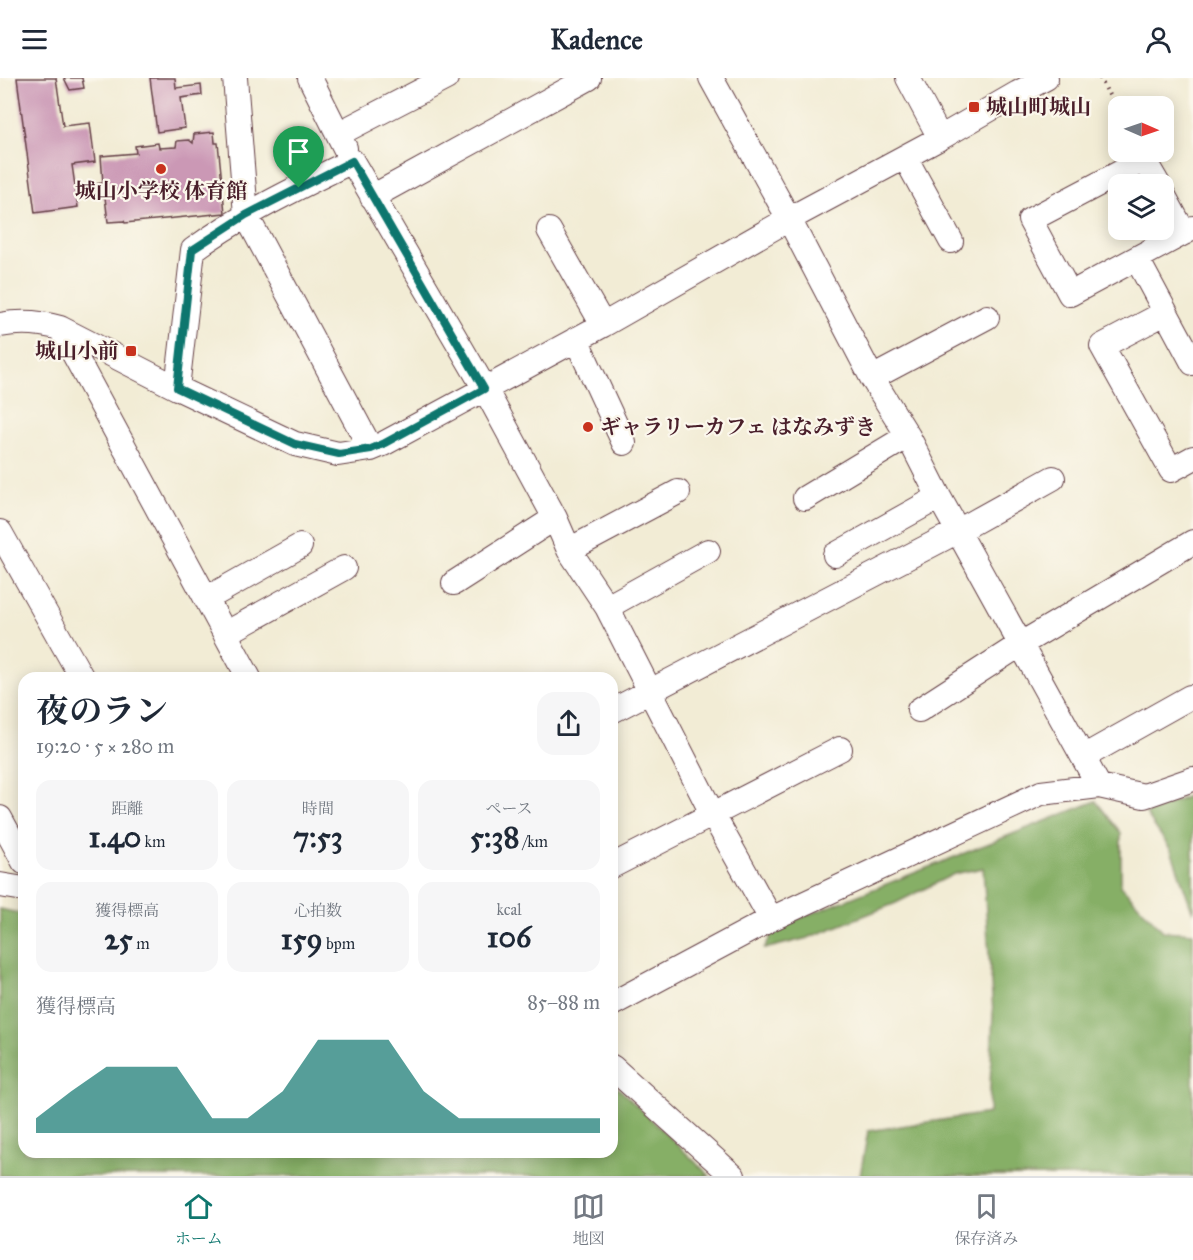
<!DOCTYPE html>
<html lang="ja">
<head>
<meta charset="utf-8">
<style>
  :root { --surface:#fff; --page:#f6f6f7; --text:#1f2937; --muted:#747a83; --line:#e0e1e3; --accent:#0f766e }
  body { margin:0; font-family:"IM FELL Great Primer","Noto Serif JP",serif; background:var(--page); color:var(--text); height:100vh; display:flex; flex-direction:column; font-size:22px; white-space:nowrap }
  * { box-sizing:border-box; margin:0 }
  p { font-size:20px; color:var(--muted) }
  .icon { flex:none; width:33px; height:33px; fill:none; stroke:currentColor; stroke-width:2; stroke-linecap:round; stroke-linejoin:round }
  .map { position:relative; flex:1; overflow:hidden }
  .sheet { position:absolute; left:18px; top:594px; width:600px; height:486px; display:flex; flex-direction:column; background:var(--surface); border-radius:18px; box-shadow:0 3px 15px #0003 }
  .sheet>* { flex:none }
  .needle { width:39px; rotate:92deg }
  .fabs { position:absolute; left:1108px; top:18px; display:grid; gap:12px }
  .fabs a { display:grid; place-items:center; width:66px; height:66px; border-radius:12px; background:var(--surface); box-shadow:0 3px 15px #0003; font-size:30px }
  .pin { position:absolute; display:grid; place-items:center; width:51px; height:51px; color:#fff; margin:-62px -26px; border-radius:50% 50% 50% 0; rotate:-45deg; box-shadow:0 0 6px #0007 }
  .pin .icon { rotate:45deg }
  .round { display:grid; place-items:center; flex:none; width:63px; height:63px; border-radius:18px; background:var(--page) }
  .summary { display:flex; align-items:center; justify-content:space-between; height:102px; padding:0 18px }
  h1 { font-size:33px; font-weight:700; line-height:45px }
  .figures { display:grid; grid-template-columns:repeat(3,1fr); gap:9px; height:102px; padding:6px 18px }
  .figures div { display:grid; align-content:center; border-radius:15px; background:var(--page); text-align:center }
  .figures b { font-size:30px; font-weight:700 }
  .figures small { font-size:16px; font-weight:400 }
  .figures p { font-size:16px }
  .chart { height:168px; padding:12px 18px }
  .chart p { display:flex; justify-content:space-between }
  .chart svg { width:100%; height:108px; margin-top:6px; fill:var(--accent); opacity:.7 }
  header { display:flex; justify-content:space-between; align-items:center; height:78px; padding:0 18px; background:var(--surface); font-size:27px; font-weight:700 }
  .menu { display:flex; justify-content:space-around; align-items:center; height:84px; border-top:2px solid var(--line); background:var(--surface); font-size:16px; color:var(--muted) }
  .menu a { display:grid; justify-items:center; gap:3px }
  .menu .on { color:var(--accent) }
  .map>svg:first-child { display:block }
</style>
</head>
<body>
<header><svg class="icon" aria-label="menu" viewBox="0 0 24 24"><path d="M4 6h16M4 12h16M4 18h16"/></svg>Kadence<svg class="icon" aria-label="person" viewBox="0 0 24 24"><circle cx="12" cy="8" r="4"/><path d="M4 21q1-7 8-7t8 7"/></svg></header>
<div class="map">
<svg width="1193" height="1098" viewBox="0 0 1193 1098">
  <rect width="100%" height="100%" fill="#fbf7ec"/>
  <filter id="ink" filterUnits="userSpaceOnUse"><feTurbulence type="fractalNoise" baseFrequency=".0167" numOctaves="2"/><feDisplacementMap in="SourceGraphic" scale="12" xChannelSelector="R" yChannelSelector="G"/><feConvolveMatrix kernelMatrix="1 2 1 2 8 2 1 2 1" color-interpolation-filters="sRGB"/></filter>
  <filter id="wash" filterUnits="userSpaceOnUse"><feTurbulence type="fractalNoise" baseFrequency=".008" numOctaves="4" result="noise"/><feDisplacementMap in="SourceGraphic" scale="24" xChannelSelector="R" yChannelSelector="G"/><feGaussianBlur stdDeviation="1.35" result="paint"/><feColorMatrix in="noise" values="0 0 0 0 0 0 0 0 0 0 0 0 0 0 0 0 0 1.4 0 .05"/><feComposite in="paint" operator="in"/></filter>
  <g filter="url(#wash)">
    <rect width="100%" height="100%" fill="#f2ecd5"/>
    <path fill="#86af66" stroke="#686748" stroke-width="1.5" d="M1193 716V835L1171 772 1146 736Z
      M1096 723 1121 755V808L1163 853 1193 855V1098H860L868 1053 989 1035 993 934 983 790 954 796 896 825 808 860 764 871 775 850Z
      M0 831 24 836V1074H612V1004L710 1098H0Z"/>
    <g id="blocks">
      <path fill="#cb98b5" d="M17 0H56L63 48 90 45 95 84 72 87 78 129 35 135Z
        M64 0H82L84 10 70 12Z
        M150 0H175L176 10 201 7 202 17 181 20 185 50 157 54Z
        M214 54 215 65H218L225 135 125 145 124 143 108 144 105 119 97 120 96 106 103 105 101 78 136 75 135 68 158 65 159 70 176 69 177 63 189 62 193 65 194 56Z"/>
    </g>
  </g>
  <g filter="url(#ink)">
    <use href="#blocks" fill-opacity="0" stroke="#633e44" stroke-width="1.5"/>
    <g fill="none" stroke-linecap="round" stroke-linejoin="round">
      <g stroke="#633e44" stroke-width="26">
        <path id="minor" d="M235 0 246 137 371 371
          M310 0 345 70
          M711 0 789 141 872 300 908 358 939 419 1099 708
          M908 0 940 60
          M338 56 446 0
          M905 79 951 163
          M1158 106 1144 82 1030 142 1070 216 1193 150
          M1164 118 1184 155
          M372 119 589 0
          M549 152 603 247
          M1137 181 1193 285
          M1165 235 1102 268 1171 392 1193 380
          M0 247C21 243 39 244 60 250L177 310 295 366 338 376 371 371 383 366 603 247 789 141 940 60 1018 15 1046 0
          M60 250 249 600
          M576 261 624 365
          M872 300 987 239
          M177 310 193 172C242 136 297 110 352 83L485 311 555 440 569 472 607 529 713 737 771 841 612 926
          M805 420 908 358
          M0 454 82 600
          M569 472 678 414
          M835 477 939 419
          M454 505 555 440
          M206 521 300 468
          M607 529 708 473
          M225 556 344 490
          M919 632 1021 566 1193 464
          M612 633 958 453 1053 400
          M1083 679 1190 619
          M0 740 24 784
          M612 788 840 671
          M0 807 24 811
          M771 841 1041 715 1099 708 1144 718 1193 701
          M612 989 733 1098"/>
      </g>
      <path stroke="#633e44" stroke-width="4" stroke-dasharray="1.5 4.5" stroke-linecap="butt" d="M1100 0 1119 36"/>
      <use href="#minor" stroke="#fff" stroke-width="24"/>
    </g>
  </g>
  <g fill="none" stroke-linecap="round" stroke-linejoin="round" filter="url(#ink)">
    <g stroke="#fff" stroke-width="12">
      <path id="route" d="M352 83 484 311 383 366 371 371 339 376 295 366 177 310 192 172 246 137Z"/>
    </g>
    <use href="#route" stroke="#0f766e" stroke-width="8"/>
  </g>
  <g fill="#c8321e" stroke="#fbf7ec" stroke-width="2">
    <rect x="968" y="23" width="12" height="12" rx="3"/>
    <circle cx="161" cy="91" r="6"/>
    <rect x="125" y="267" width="12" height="12" rx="3"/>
    <circle cx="588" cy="349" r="6"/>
  </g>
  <g text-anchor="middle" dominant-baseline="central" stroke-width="4.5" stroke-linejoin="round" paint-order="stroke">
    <g font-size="21" font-weight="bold" fill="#4a1f2b" stroke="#fbf7ec" text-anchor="start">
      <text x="986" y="29">城山町城山</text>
      <text x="161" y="113" text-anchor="middle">城山小学校 体育館</text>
      <text x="119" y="273" text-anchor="end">城山小前</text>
      <text x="600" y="349">ギャラリーカフェ はなみずき</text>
    </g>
  </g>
</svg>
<div class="fabs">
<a><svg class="needle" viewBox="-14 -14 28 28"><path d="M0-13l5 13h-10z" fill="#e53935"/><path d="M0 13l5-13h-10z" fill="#747a83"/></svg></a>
<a><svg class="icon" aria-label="layers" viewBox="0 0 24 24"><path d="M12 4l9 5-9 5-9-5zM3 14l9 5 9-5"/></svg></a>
</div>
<div class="pin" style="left:299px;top:110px;background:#1e9e55"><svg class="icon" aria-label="arrive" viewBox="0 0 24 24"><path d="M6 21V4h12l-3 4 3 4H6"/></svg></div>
<section class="sheet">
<div class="summary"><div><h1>夜のラン</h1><p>19:20 · 5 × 280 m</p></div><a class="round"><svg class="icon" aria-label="share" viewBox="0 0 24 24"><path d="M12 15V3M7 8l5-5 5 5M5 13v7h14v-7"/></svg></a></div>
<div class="figures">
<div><p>距離</p><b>1.40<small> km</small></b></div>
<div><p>時間</p><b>7:53</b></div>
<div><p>ペース</p><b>5:38<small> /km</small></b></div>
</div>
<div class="figures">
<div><p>獲得標高</p><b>25<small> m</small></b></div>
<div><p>心拍数</p><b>159<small> bpm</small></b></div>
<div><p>kcal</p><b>106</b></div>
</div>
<div class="chart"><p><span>獲得標高</span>85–88 m</p>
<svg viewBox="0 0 160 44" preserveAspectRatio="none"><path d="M0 44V38L10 27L20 17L30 17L40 17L50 38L60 38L70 27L80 6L90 6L100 6L110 27L120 38L130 38L140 38L150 38L160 38V44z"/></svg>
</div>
</section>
</div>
<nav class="menu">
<a class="on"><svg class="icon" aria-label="home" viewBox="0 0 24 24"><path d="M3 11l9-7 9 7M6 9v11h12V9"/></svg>ホーム</a>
<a><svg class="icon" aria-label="map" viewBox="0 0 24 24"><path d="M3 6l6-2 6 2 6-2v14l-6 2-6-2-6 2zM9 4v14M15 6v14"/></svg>地図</a>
<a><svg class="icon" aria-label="saved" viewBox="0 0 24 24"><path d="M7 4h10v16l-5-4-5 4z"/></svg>保存済み</a>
</nav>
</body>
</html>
